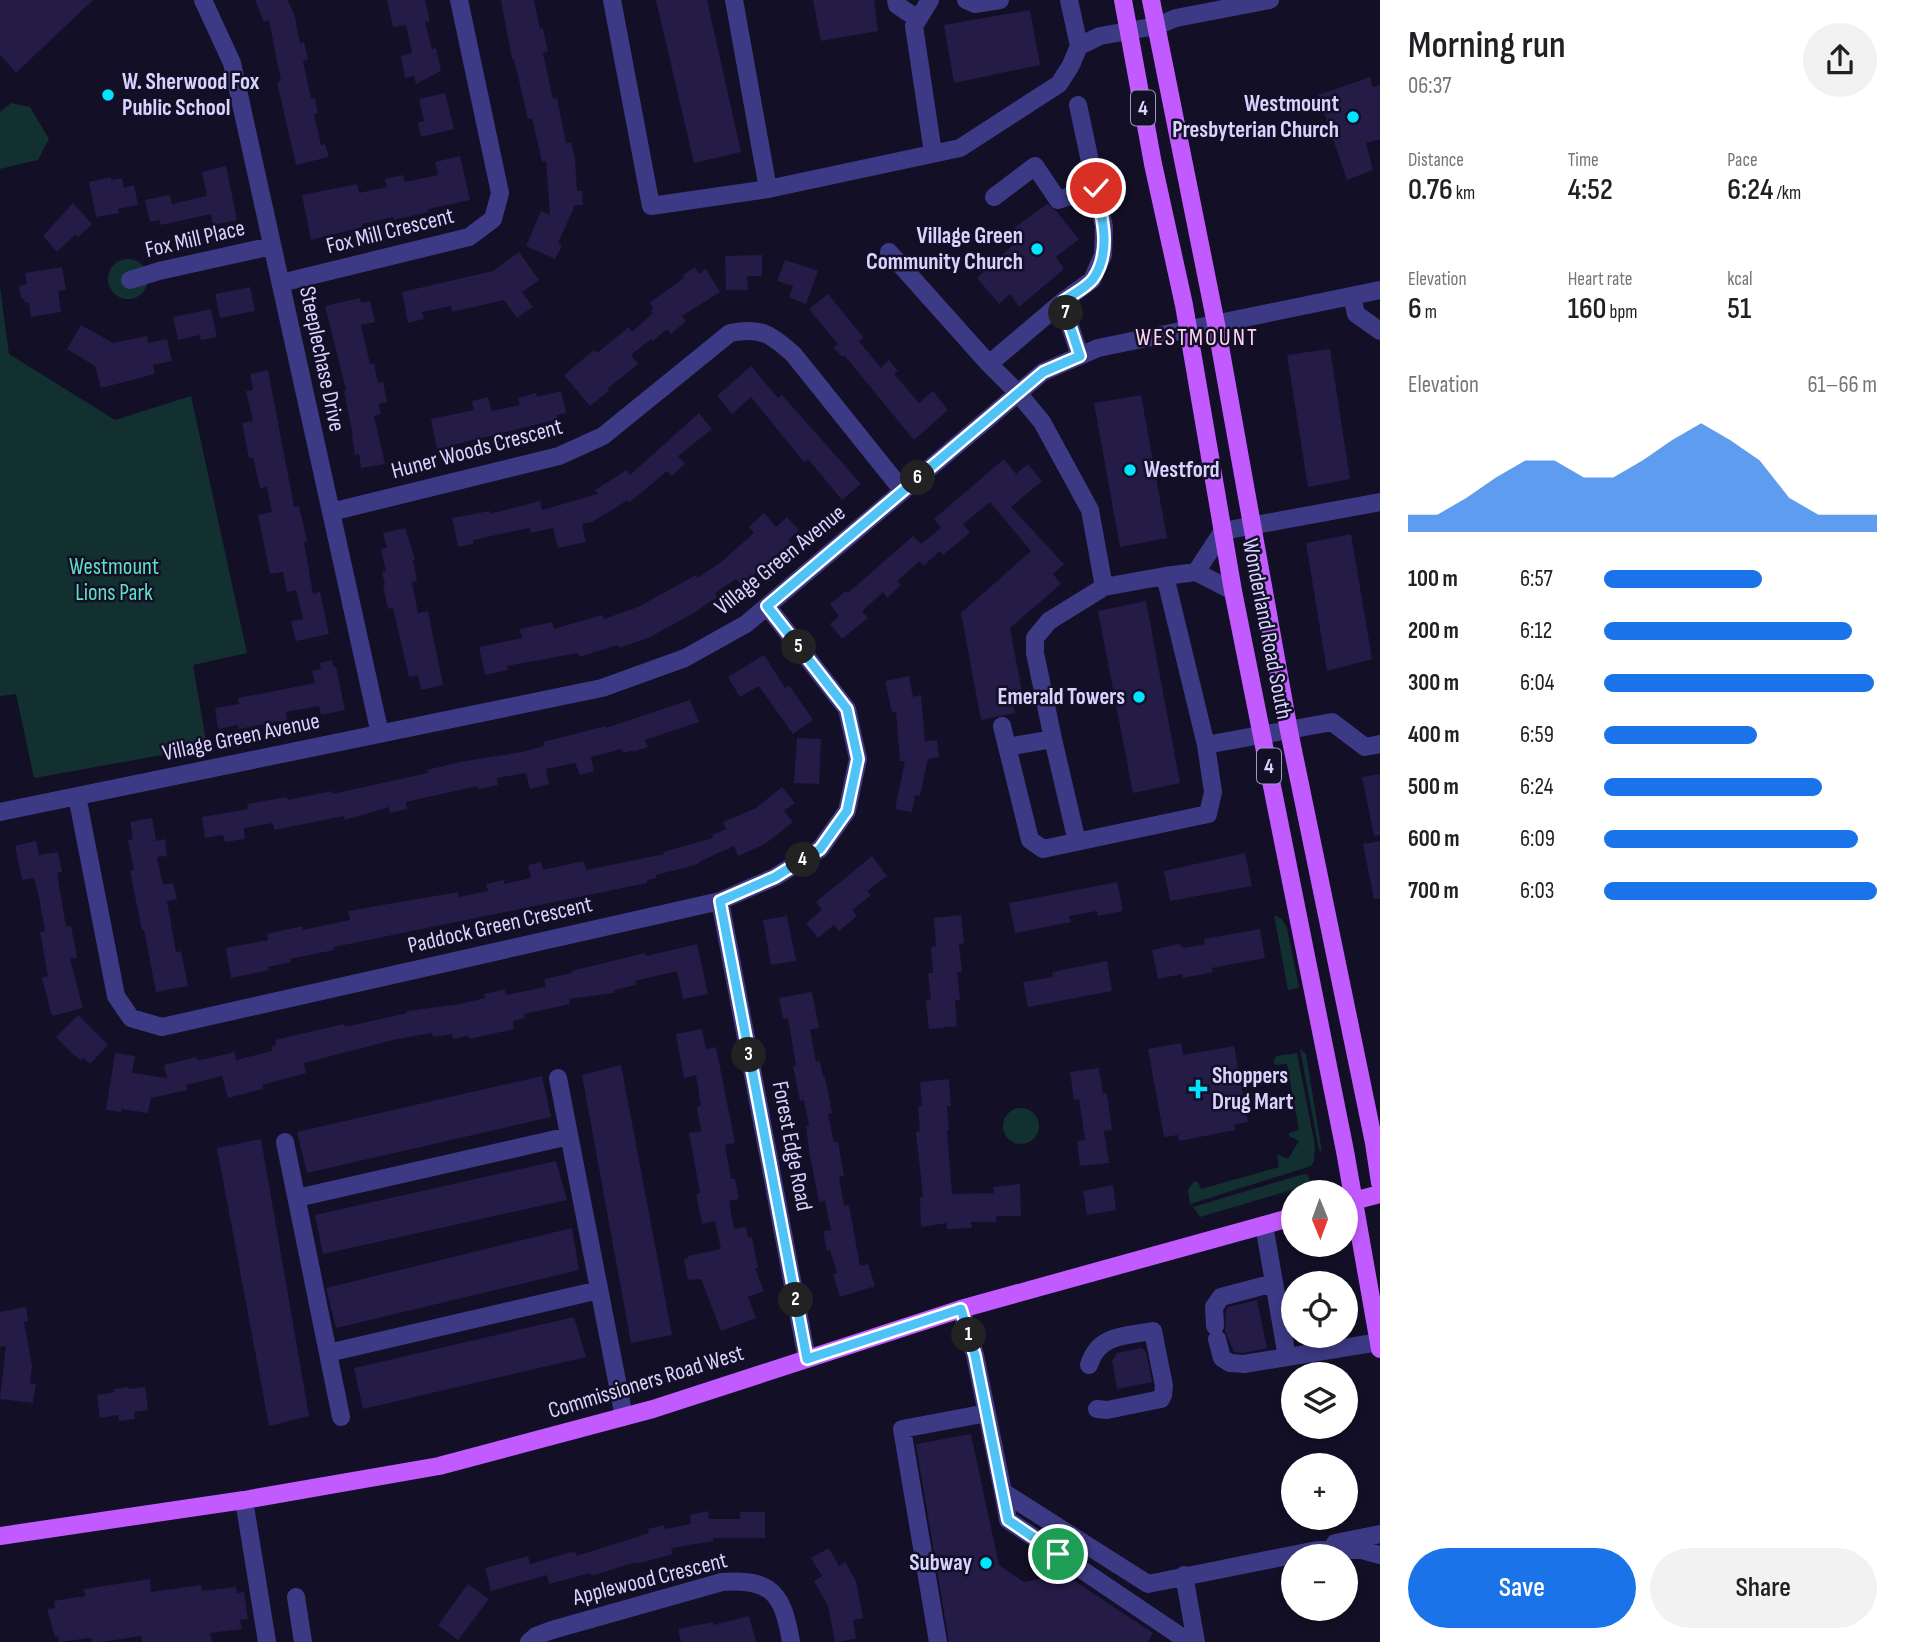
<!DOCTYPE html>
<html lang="en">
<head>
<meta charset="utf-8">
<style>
  :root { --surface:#fff; --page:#f2f2f2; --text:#202124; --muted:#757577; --accent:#1a73e8 }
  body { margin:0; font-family:"Sofia Sans Condensed",sans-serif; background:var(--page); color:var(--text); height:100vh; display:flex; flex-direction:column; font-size:26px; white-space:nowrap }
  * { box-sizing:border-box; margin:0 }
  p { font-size:23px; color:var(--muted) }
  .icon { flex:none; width:38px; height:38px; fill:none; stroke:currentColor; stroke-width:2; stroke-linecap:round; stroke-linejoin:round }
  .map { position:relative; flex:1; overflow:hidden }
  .sheet { display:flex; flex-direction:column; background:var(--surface); width:525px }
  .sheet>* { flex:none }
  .needle { width:46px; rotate:179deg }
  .tools { position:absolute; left:1281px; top:1180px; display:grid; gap:14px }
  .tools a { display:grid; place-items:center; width:77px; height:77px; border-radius:50%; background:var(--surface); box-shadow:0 4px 10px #0003; font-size:35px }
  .pin { position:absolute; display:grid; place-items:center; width:60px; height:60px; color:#fff; margin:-30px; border:4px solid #fff; border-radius:50%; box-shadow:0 2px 7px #0007 }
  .km { position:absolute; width:35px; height:35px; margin:-18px; border-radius:50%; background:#222; color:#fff; font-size:19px; line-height:35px; text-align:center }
  .round { display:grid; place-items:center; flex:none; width:74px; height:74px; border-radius:37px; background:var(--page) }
  .headline { display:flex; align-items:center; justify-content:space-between; height:119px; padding:0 28px }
  h1 { font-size:38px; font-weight:600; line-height:52px }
  .figures { display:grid; grid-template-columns:repeat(3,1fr); gap:10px; height:119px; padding:7px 28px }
  .figures div { display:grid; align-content:center }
  .figures b { font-size:30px; font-weight:600 }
  .figures small { font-size:19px; font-weight:400 }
  .figures p { font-size:19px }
  .chart { height:196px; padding:14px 28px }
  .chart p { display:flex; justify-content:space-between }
  .chart svg { width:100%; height:126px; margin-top:7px; fill:var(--accent); opacity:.7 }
  .cta { display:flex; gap:14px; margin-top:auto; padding:14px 28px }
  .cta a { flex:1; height:80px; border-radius:42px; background:var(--accent); color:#fff; font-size:28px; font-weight:600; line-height:80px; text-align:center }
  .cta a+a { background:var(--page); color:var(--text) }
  ul { padding:0 28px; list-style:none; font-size:23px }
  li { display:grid; grid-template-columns:112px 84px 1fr; align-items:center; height:52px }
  li i { height:18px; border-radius:9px; background:var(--accent) }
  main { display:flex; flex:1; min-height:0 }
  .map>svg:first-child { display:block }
</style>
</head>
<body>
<main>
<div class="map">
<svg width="1380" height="1642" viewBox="0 0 1380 1642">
  <rect width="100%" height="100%" fill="#130f26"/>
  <path fill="#12302f" d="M11 103 30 107 49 139 38 160 0 169V112Z
    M108 279a20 20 0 1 1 40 0a20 20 0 1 1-40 0Z
    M0 287 9 354 115 420 191 396 247 653 193 665 207 747 34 778 16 694 0 696Z
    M1274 915 1282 919 1287 928 1299 988 1288 990Z
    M1300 1049 1306 1054 1322 1152 1319 1150Z
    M1297 1053 1315 1146 1314 1161 1311 1166 1190 1204 1188 1190 1194 1181 1198 1182 1201 1189 1279 1167 1277 1154 1288 1159 1299 1141 1289 1136V1133L1299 1130 1287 1064 1276 1065 1273 1062 1276 1056Z
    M1003 1126a18 18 0 1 1 36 0a18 18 0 1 1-36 0Z
    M1304 1174 1308 1175 1310 1181 1298 1188 1200 1217 1193 1207Z"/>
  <path fill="#241b47" d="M0 0H93L16 73 0 55Z
    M255 0H288L295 17 300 43 304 42 308 60 303 61 311 99 315 98 318 113 314 114 321 145 325 144 329 157 296 165 277 82 281 81 269 20 264 22Z
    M387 0H425L430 21 425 22 432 49 436 48 441 71 416 84 414 76 405 78 401 56 412 53 406 25 393 27Z
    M501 0H534L540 29 543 28 548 52 543 53 553 99 557 98 566 143 571 142 575 159 577 191H582L583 205H575L558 243 562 245 555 259 526 246 541 211 550 215 546 161 542 162 532 118 528 119 514 59H512Z
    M656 0H707L741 152 694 163Z
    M813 0H874L878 31 821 41Z
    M1030 10 1040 65 954 83 944 25Z
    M1370 77 1373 87 1380 85V139L1366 143 1373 170 1347 180 1318 95Z
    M445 93 454 129 421 137 418 123 424 121 419 99Z
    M460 156 470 200 428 209 429 212 394 220V217L362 224 363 227 311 240 302 195 357 184 359 193 387 187 385 179 403 175 405 182 438 175 435 162Z
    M226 166 237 220 213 225 211 214 161 225 159 220 150 222 145 200 170 195 172 204 207 196 202 172Z
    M111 177V180L122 178 124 188 134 185 138 205 118 209 119 213 96 217 89 182Z
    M73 203 92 224 78 237 76 234 57 252 43 236Z
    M1047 204 1056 211 1079 239 1056 257 1064 269 1019 307 1010 294 999 304 977 278 1017 241 1010 231Z
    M519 252 539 280 522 292 533 307 517 318 504 300 452 312 451 306 422 312 424 319 408 323 402 292 493 271Z
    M762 255V276H747L748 290H726L725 256Z
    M785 260 818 271 806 304 789 297 793 286 777 281Z
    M62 267 66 290 58 291 61 312 31 317 29 302 25 303 24 299H21L19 286 27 284 25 273Z
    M695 267 699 274 706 269 720 292 682 316 686 321 671 334 667 329 653 341 651 339 631 355 638 364 607 389 609 391 590 406 564 375 594 350 597 353 629 327 632 332 653 313 651 311 654 308 649 303 684 278 683 275Z
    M250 287 255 311 220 318 215 294Z
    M828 294 864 338 859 341 881 368 889 360 898 371 894 374 919 403 933 391 948 410 914 440 844 355 842 357 833 347 838 344 809 309Z
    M360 298 361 303 370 301 375 322 361 325 370 364 374 363 378 383 383 382 387 402 379 404 381 414 374 416 385 464 361 468 359 454 355 455 352 436H353L344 391 346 390 325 306Z
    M211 309 217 337 201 340 200 335 178 340 173 317Z
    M81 325 113 343 147 336 148 343 167 339 172 361 153 365 155 374 101 388 95 366 67 349Z
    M1330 349 1350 479 1308 487 1287 355Z
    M751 366 778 398 782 395 861 484 842 500 808 459 804 462 751 397 732 414 717 396Z
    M268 370 294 507 299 506 307 541 304 542 313 594 320 592 329 634 296 641 291 621 303 619 296 590 287 592 283 572 270 574 258 515 272 512 267 487 260 488 253 458H249L242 423 253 421 246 391 253 390 250 374Z
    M561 391 566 413 557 415 558 419 437 449 431 419 474 410 472 401 488 397 492 411 520 405 518 398 536 393 537 397Z
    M1141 395 1167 538 1120 547 1094 403Z
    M699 413 712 429 678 456 685 464 672 476 667 471 629 503 628 500 592 522 582 524 586 542 558 548 553 528 531 533 529 528 473 540V544L458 547 452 518 490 511V514L540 501 542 510 598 494 595 490 627 470 630 475Z
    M1004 459 1016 474 1028 464 1042 481 1011 507 1064 564 1053 574 1061 584 1010 628 1023 697 1012 699 1015 713 981 720 961 613 1031 551 990 502 963 524 970 533 943 555 940 551 923 566 920 561 897 581 901 585 887 598 883 592 862 611 868 618 842 639 830 624 839 616 830 604 846 591 848 593 913 536 921 544 941 528 934 519Z
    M764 513 776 527 787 517 799 530 788 540 791 543 741 585 736 579 715 593 717 597 692 614 650 637 619 648 618 645 579 657 578 653 507 666 508 670 485 675 479 647 522 638 520 629 552 622 554 629 602 615 604 619 638 607 696 575 697 578 720 563 754 533 749 527Z
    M405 528 415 559 413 560 417 581 412 582 418 613 428 611 443 685 421 690 418 675 409 677 393 608 388 609 383 586 385 585 382 572 386 571 381 549 387 548 383 533Z
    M1351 534 1372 659 1327 671 1306 543Z
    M1146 601 1180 783 1133 793 1098 611Z
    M764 655 785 688 789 685 813 720 793 734 759 686 740 697 728 677Z
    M332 660 333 667H336L345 710 321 715 319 706 286 712 287 720 238 729V725L218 729 215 708 239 704 238 698 315 683 312 671 321 669 319 663Z
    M909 676 913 697 921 695 925 741 937 740 939 757 928 759 920 796 915 795 912 812 895 809 905 761H900L896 712 892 713 885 681Z
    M690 700 699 722 645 740 648 747 633 752V750L623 753 622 749 591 757 594 771 580 775 575 763 546 769 549 784 530 789 526 773 497 778 498 785 478 789 477 786 406 802 407 809 390 813 389 807 345 820 344 816 274 830 273 823 244 828 245 839 225 842 223 835 205 838 202 817 248 809 247 804 287 797 288 800 332 791V794L428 773 427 770 460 762 522 752 544 746 543 742 606 726V728Z
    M797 738 821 739 819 784 794 783Z
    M1380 774V835L1374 836 1362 777Z
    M782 787 795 803 784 811 793 822 765 844 738 856 734 846 699 862V864L656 875V878L647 880V883L334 947V950L290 959 291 962 268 967 269 970 231 978 226 948 268 940 267 934 302 926 303 930 350 920 348 911 458 892 459 897 488 891 486 884 504 880V884L531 878 528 865 541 862 543 870 583 861 587 870 664 854 663 852 713 838 712 835 726 829 723 822 756 808Z
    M152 818 156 841 165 839 167 856 157 857 163 885 173 883 177 899 167 901 176 952 181 951 188 986 156 992 144 930H142L130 871 134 870 128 840 133 839 130 822Z
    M36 841 39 855 58 852 62 872 57 873 66 927 71 926 77 958 70 959 83 1008 52 1016 42 978 48 976 40 932 45 931 39 897 34 878 22 880 15 846Z
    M1380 841V899H1374L1363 844Z
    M1245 853 1252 886 1170 901 1164 871Z
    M872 856 887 876 867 891 871 895 852 910 857 916 839 931 834 925 818 938 806 923 822 910 816 902Z
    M1117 882 1123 911 1098 916 1097 911 1069 916 1071 922 1015 933 1009 903Z
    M961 915 964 943 959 944 962 972H957L960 1000H955L957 1026 929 1029 926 1000H931L928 973H933L931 947 936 946 934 918Z
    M787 916 796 961 771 965 763 920Z
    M1260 929 1265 958 1212 968 1213 972 1183 978 1182 974 1158 979 1152 950 1179 944 1184 948 1205 944 1204 939Z
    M697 944 708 994 683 999 677 971 635 981 636 985 614 990V993L569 999 570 1004 524 1014 525 1018 513 1021 514 1029 469 1039 468 1036 453 1039 452 1034 433 1037 432 1033 397 1039 304 1063 306 1073 262 1085 263 1089 228 1098 222 1076 186 1085 187 1090 151 1098 148 1113 121 1109V1112L106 1110 115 1053 135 1056 132 1073 167 1078 164 1065 196 1057 197 1060 206 1059 235 1052 236 1060 272 1051 271 1047 276 1045 275 1040 344 1024 345 1027 407 1013V1011L460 1004 485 998 484 994 505 989 506 995 546 987 544 979 572 973 571 971 645 953 646 956Z
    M1107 961 1112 991 1028 1007 1023 982 1053 977 1052 972Z
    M812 992 819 1028 810 1030 816 1062 820 1061 823 1077H825L832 1113 828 1114 834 1142H838L844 1176 839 1177 844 1206 849 1205 860 1266 868 1264 875 1286 840 1297 833 1274 837 1273 830 1250 827 1251 823 1231 831 1230 825 1201 819 1202 809 1151 806 1126 809 1125 804 1100 800 1101 793 1066H796L788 1018 783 1019 779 998Z
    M78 1015 108 1045 90 1064 83 1058 81 1060 74 1055 56 1037Z
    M702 1029 706 1049 716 1047 735 1143 725 1145 731 1179H735L739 1199 729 1201 734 1229 746 1227 748 1238 752 1237 758 1268H755L764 1291 748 1297 756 1318 721 1331 701 1279 688 1280 684 1259 689 1258 688 1256 721 1249 715 1221 702 1224 696 1194 700 1193 689 1133 701 1131 697 1107 701 1106 696 1075 684 1078 676 1034Z
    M1181 1043 1183 1055 1234 1046 1248 1122 1234 1125 1235 1130 1179 1141 1178 1135 1164 1137 1148 1049Z
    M621 1065 672 1335 631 1343 582 1075Z
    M1099 1068 1103 1094H1107L1112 1130 1104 1131 1109 1163 1080 1166 1077 1141 1085 1140 1079 1099 1074 1100 1070 1072Z
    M542 1076 551 1117 307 1173 297 1132Z
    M949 1079 951 1106H947L949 1130H947L952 1194 994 1193 993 1187 1020 1184 1021 1216H996V1222H971L972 1228 947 1229V1223L921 1227 920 1197H923L916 1132 920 1131 918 1107 922 1106 920 1082Z
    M261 1139 309 1416 269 1426 217 1148Z
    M556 1161 567 1200 323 1254 315 1215Z
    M1113 1185 1116 1210 1087 1215 1083 1191Z
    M572 1228 579 1270 336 1328 326 1288Z
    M1257 1300 1267 1348 1243 1353 1234 1352 1225 1331 1226 1310 1228 1307Z
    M26 1307 28 1321 24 1322 32 1366 30 1384H36L33 1403 0 1399 6 1346 0 1347V1312Z
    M574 1317 586 1357 363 1409 354 1368Z
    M1141 1348 1146 1352 1152 1382 1117 1389 1112 1361 1117 1353Z
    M128 1387 129 1389 145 1387 148 1410 134 1412 135 1419 119 1421V1415L100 1418 97 1395 115 1392 114 1389Z
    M971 1434 999 1565 1024 1582 1064 1574 1153 1633 1148 1642H949L916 1444Z
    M708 1511 709 1519H740V1512H765V1538H713V1541L671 1548 673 1554 636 1564V1562L591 1576 590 1573 549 1584 547 1575 491 1591 485 1568 528 1556 530 1564 575 1551 577 1556 649 1533 648 1529 664 1525 665 1529 691 1524 690 1515Z
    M829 1548 839 1566 845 1562 856 1581 863 1618 853 1620 856 1639 835 1642 828 1606 814 1581 822 1576 811 1558Z
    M150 1579 151 1592 201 1585 202 1591 236 1587 237 1593 244 1592 248 1619 240 1620 242 1629 210 1633 212 1642H142L141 1636 102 1642H92L91 1638 59 1642 58 1636 55 1637 47 1609 55 1608 54 1601 85 1596 84 1589Z
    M468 1584 489 1599 458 1640 438 1625Z
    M749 1616 756 1642H681L678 1629 713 1622V1625Z"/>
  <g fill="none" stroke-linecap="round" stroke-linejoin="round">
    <path stroke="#3d3a85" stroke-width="18" d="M203 0 232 63 380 734
      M612 0 651 206 768 189 734 0
      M896 0 897 5 918 19
      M930 0 914 26 933 153
      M966 0 975 4 1000 0
      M1069 0 1079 46
      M768 189 960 148 1059 84 1071 65 1079 46 1100 36 1156 26 1176 18 1270 0
      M994 197 1035 166 1058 200 1096 188
      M889 252 989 364 1018 393 1042 422 1090 510 1104 587 1165 576
      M130 280 159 271 272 246
      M281 283 469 237 493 219 500 193 459 0
      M1352 296 1356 314 1380 331
      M1062 302 1080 356
      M989 364 1062 302 1092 280 1103 255 1104 227 1078 105
      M331 512 559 456 603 436 730 333C761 327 771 334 794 355L903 491
      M1196 572 1223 531 1380 502
      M1002 726 1030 840 1043 849 1208 814 1213 792 1206 745 1332 722 1365 747 1380 744
      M1053 739 1077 842
      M1206 745 1165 576 1196 572 1233 591
      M1007 747 1053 739 1035 653V638L1049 621 1104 587
      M77 796 116 996 131 1018 162 1027 720 901 775 877 820 849 847 811 858 759 847 709 767 606
      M0 812 602 688 685 658 746 624 1043 372 1098 348 1380 290
      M720 901 807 1359
      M558 1078 624 1417
      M285 1142 341 1417
      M297 1198 569 1136
      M1264 1225 1287 1357
      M961 1309 975 1355 1003 1492 1148 1584 1317 1550H1362L1380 1555
      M1215 1326 1214 1307 1221 1297 1274 1283
      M1217 1339 1222 1358 1230 1363 1244 1364 1380 1342
      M328 1353 599 1290
      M1089 1365C1098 1334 1126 1336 1153 1331L1164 1386 1163 1395 1161 1399 1107 1410 1097 1409
      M1003 1492 1008 1520 1189 1642
      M244 1500 267 1642
      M1335 1543 1380 1534
      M1184 1575 1196 1642
      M296 1597 303 1642
      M529 1642 536 1636 552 1630 722 1582C773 1578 783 1595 791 1642
      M938 1642 902 1429 987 1413"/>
    <path stroke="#c25bff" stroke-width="18" d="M1123 0 1153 164 1184 305 1233 591 1345 1151 1380 1349
      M1151 0 1216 324 1289 731 1374 1143 1380 1183
      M1346 1203 1380 1194
      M0 1536 244 1500 439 1466 653 1409 961 1309 1293 1217"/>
  </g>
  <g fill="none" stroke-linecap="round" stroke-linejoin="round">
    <g stroke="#fff" stroke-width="14">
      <path id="route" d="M1058 1554 1008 1520 975 1355 961 1309 807 1359 720 901 775 877 820 849 847 811 858 759 847 709 767 606 1043 372 1080 356 1062 302C1071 295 1086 288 1093 279 1112 252 1102 217 1096 188"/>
    </g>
    <use href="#route" stroke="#4fc3f7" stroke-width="9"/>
  </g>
  <g fill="#00e5ff" stroke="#130f26" stroke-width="2.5">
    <circle cx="108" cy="95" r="7"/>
    <circle cx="1353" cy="117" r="7"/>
    <circle cx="1037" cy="249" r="7"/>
    <circle cx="1130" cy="470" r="7"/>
    <circle cx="1139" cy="697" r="7"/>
    <path d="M1194.5 1078.5h7v7h7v7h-7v7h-7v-7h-7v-7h7z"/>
    <circle cx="986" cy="1563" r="7"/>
  </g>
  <g text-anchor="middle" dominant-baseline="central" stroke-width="5" stroke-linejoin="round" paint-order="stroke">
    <g fill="#130f26" stroke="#9e99be" stroke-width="2">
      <rect x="1131" y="90.5" width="24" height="35" rx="5"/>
      <rect x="1257" y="748.5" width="24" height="35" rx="5"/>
    </g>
    <g font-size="21" font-weight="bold" fill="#d9d4ff">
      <text x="1143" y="108">4</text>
      <text x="1269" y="766">4</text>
    </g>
    <g font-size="23" font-weight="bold" fill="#d9d4ff" stroke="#130f26" text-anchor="end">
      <text x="122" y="82" text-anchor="start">W. Sherwood Fox<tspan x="122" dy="26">Public School</tspan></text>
      <text x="1339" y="104">Westmount<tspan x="1339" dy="26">Presbyterian Church</tspan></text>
      <text x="1023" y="236">Village Green<tspan x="1023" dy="26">Community Church</tspan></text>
      <text x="1144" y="470" text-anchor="start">Westford</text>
      <text x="1125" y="697">Emerald Towers</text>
      <text x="1212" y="1076" text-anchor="start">Shoppers<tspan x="1212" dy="26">Drug Mart</tspan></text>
      <text x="972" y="1563">Subway</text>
    </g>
    <g font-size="23" fill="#d9d4ff" stroke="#130f26">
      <text transform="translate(390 231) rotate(-14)">Fox Mill Crescent</text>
      <text transform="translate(195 239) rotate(-13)">Fox Mill Place</text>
      <text transform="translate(322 359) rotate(78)">Steeplechase Drive</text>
      <text transform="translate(477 449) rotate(-15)">Huner Woods Crescent</text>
      <text transform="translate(780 560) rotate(-39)">Village Green Avenue</text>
      <text transform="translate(1267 629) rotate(79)">Wonderland Road South</text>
      <text transform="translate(241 737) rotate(-12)">Village Green Avenue</text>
      <text transform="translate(500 925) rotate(-13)">Paddock Green Crescent</text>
      <text transform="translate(792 1146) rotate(79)">Forest Edge Road</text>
      <text transform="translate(646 1382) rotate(-17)">Commissioners Road West</text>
      <text transform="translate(650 1579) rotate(-14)">Applewood Crescent</text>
    </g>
    <g font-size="23" fill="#5fe0c0" stroke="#130f26">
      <text x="114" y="567">Westmount<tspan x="114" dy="26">Lions Park</tspan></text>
    </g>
    <g font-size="24" letter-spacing="2" fill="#ffd6f0" stroke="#130f26">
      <text x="1197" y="337">WESTMOUNT</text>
    </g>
  </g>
</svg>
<div class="tools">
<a><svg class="needle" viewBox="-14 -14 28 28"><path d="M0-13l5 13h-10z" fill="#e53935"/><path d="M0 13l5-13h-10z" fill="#757577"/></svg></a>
<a><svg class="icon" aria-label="locate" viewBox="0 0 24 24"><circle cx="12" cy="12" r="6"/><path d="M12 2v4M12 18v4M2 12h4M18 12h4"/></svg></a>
<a><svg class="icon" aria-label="layers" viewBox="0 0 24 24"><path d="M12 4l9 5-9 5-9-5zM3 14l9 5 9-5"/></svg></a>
<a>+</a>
<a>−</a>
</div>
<div class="pin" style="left:1058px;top:1554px;background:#1e9e55"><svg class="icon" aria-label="arrive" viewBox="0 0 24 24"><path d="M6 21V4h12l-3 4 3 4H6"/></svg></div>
<div class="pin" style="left:1096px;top:188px;background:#d93025"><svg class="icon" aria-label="check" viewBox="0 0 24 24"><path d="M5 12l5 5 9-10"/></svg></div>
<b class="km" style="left:969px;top:1335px">1</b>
<b class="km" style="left:796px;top:1300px">2</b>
<b class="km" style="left:749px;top:1055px">3</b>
<b class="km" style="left:803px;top:860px">4</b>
<b class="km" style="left:799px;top:647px">5</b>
<b class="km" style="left:918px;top:478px">6</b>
<b class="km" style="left:1066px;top:313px">7</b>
</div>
<section class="sheet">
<div class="headline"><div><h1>Morning run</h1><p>06:37</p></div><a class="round"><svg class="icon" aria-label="share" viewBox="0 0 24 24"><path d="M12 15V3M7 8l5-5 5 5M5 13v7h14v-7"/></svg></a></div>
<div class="figures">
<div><p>Distance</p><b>0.76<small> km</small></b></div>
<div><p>Time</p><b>4:52</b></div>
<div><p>Pace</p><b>6:24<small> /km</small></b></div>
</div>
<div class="figures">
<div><p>Elevation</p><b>6<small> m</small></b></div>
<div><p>Heart rate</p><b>160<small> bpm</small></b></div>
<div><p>kcal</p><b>51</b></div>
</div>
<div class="chart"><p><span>Elevation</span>61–66 m</p>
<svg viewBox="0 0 160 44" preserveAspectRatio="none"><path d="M0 44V38L10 38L20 32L30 25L40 19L50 19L60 25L70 25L80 19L90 12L100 6L110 12L120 19L130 32L140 38L150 38L160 38V44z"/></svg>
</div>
<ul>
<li><b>100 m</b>6:57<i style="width:58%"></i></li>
<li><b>200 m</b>6:12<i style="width:91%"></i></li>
<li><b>300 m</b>6:04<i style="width:99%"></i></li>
<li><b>400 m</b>6:59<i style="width:56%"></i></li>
<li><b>500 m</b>6:24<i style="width:80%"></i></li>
<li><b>600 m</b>6:09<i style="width:93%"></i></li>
<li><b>700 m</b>6:03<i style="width:100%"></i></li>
</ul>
<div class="cta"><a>Save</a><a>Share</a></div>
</section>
</main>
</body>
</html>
